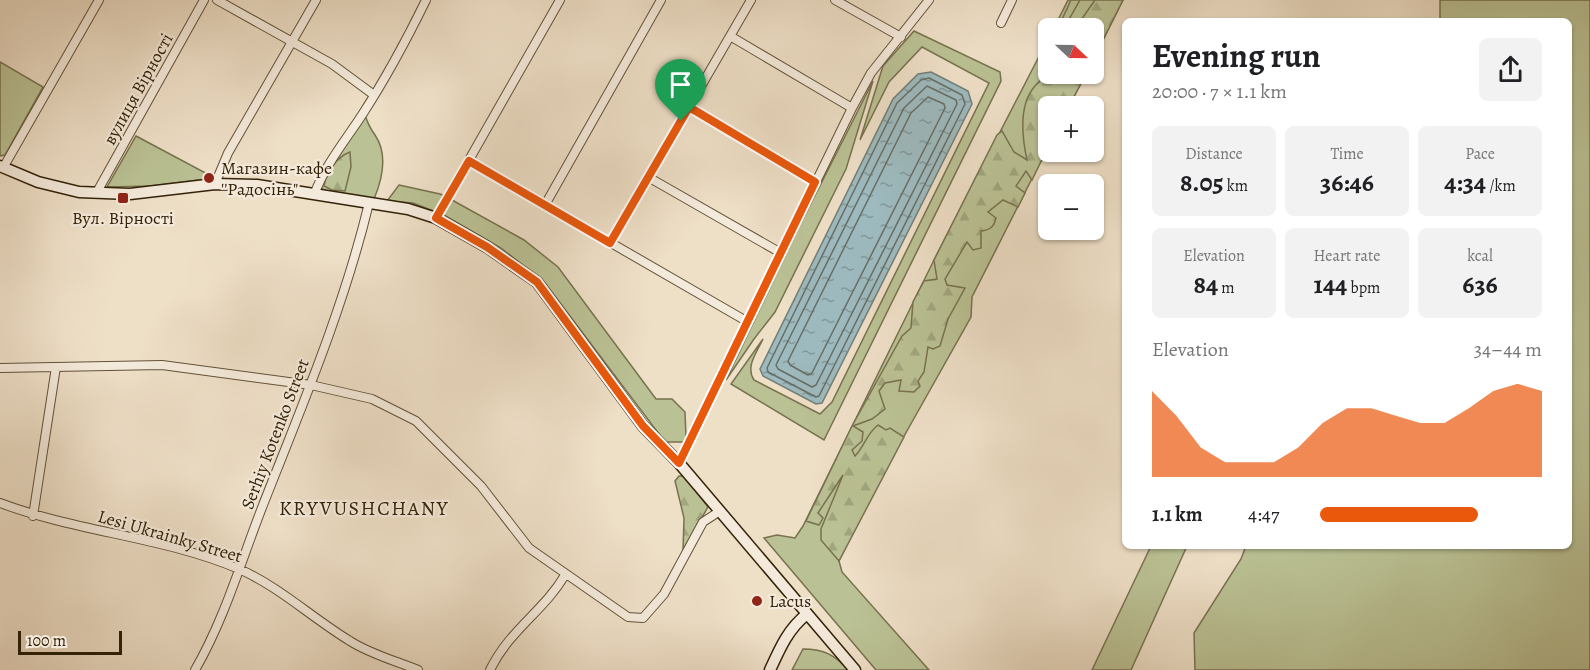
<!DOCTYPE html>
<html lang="en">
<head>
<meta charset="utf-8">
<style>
  :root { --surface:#fff; --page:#f2f2f2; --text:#202124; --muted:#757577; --accent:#ea580c }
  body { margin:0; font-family:Alegreya,serif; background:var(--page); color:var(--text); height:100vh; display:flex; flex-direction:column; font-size:22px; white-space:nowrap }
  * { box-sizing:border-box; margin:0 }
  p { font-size:20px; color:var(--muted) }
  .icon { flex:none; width:33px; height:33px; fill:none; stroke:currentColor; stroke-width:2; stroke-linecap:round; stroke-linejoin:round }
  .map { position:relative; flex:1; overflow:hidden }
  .details { position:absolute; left:1122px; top:18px; width:450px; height:531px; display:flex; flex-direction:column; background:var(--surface); border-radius:9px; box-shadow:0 2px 4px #0004 }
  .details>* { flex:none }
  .needle { width:39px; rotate:112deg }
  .fabs { position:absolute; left:1038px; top:18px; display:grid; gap:12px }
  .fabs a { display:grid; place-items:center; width:66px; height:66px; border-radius:9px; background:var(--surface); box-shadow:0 2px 4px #0004; font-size:30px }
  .scale { position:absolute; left:18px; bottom:15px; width:104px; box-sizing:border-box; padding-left:6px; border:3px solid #342309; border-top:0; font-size:16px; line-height:21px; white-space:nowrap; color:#342309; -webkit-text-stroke:4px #f4eadb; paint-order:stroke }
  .pin { position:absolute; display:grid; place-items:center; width:51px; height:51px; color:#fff; margin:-62px -26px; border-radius:50% 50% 50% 0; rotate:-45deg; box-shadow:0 0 6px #0007 }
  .pin .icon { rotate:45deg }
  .round { display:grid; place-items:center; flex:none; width:63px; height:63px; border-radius:9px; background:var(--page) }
  .summary { display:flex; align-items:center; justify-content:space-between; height:102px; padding:0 30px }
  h1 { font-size:33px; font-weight:600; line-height:45px }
  .metrics { display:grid; grid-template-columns:repeat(3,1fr); gap:9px; height:102px; padding:6px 30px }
  .metrics div { display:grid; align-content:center; border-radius:9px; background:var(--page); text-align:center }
  .metrics b { font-size:26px; font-weight:600 }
  .metrics small { font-size:16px; font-weight:400 }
  .metrics p { font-size:16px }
  .chart { height:168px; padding:12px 30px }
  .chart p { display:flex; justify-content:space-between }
  .chart svg { width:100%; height:108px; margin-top:6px; fill:var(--accent); opacity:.7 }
  ul { padding:0 30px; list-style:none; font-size:20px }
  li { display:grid; grid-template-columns:96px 72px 1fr; align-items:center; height:45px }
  li i { height:15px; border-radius:8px; background:var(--accent) }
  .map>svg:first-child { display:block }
</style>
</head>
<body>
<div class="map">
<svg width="1590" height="670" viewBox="0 0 1590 670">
  <defs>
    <pattern id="forest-firs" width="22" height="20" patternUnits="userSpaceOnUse" patternTransform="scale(1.5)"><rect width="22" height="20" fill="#bac194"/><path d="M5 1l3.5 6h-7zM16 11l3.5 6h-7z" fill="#a0a67e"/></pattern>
    <pattern id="water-ripples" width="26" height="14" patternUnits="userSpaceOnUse" patternTransform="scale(1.5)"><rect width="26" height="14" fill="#9dbabf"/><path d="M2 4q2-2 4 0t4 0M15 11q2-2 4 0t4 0" fill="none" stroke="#819799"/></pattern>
  </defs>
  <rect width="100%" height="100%" fill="#eedfc7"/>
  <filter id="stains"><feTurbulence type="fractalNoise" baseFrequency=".00333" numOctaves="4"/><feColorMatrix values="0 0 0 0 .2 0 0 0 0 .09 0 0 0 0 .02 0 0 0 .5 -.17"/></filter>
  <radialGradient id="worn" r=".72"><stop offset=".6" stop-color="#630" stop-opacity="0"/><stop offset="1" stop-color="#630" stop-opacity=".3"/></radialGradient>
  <path fill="#bac194" stroke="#77724e" stroke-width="1.5" d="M1068 0H1123L1094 58V28H1054Z
    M1440 0H1590V670H1195L1194 633 1241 559 1246 546H1569V21H1440Z
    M914 31 1000 72 1001 81 824 440 731 384 763 339C757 352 745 367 754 380L820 414 832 402 989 83 922 47 889 82 860 140 883 66Z
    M1048 39V74H1086L1069 106H1048V147L972 297 971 317 885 470 839 561 842 572 929 670H876L764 538 777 535 795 538 803 526 934 260Z
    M0 62 43 87 5 155 0 156Z
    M873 81 846 169 775 312 754 339 726 380 797 231Z
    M365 114C367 123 370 128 375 135 388 154 382 180 374 199L325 192 320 186 322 180Z
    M136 136 215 178 151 186 107 187Z
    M399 185 440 194 445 196 436 212 413 203 387 201Z
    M452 200 524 240 558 267 656 399H672L685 412 686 438 683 442H665L545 283 501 248 442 214Z
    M1151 546H1187L1131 670H1092Z
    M803 649C824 649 835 655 848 670H792Z"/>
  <path fill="url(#forest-firs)" stroke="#77724e" stroke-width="1.5" d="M1071 0H1080L1064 28H1058Z
    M1095 0H1123L1094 58V28H1077L1071 24 1073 20 1079 23Z
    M1048 72 1086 74 1069 106H1048V147L1032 180 1026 171 1016 186 1025 193 1018 207 1003 200 988 212 996 218C994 227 990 230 981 231V248L973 250 967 242 945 279 947 285 965 288 948 319 940 346 933 349 928 347 924 372 918 381 920 386 914 392 899 391 901 380 885 383 879 391 885 409 872 419 853 426 863 432 862 441 852 450 855 456C865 446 866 434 878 425L886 430 890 428 904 437 839 561 821 540V529L843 475 818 513 823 518 819 525 806 521 852 426 902 336 911 328 913 302 924 281 937 279 934 260 997 135 1002 131 1014 152 1027 160C1022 137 1018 105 1035 86 1039 81 1045 78 1048 72Z
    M350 152 351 167 345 191 332 190 324 186C326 171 337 157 350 152Z
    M679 476H684L708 507 683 550 684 518 675 481Z"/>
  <path fill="url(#water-ripples)" stroke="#737e76" stroke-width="1.5" d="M931 72 968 91 972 104 822 403 816 404 763 376 760 369 893 99 918 74Z"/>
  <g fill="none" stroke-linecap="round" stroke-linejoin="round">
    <path stroke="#686e64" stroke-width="1.5" d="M929 78 962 95 965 104 819 396 816 397 768 372 767 368 897 103 921 80Z
      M927 86 956 100 957 104 816 385 812 387 778 369 776 365 904 108Z
      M928 97 944 104 945 108 812 373 808 375 790 365 788 361 911 113Z"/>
    <g stroke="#625238" stroke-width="10">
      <path id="street" d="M217 0 332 64 374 95
        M835 0 901 37
        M1001 23 1012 0
        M730 36 852 108
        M689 107 815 182
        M469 161 748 322
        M3 168 99 0
        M648 177 781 253
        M215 184 228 153 316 0
        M97 192 204 0
        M314 195C325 165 345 141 362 115 386 78 407 39 426 0
        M545 205 661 0
        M436 218 560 0
        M610 243 751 0
        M0 368 162 365 311 385 372 399 416 421 481 486 529 548 628 617 643 618 664 594 703 522 720 511
        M679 463 852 108 871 73 929 0
        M0 503C77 532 164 537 239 569 280 587 312 618 350 641 370 654 396 661 418 670
        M33 516 56 367
        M195 670C225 618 241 561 263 505 302 406 344 307 369 203
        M490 670C510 629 544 611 565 575"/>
    </g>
    <g stroke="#342309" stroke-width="13">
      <path id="secondary" d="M0 166 38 182 79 192 130 194 215 184 257 185 408 209 436 218 487 247 537 282 643 426 679 463 855 670
        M770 670C780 648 788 629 807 614"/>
    </g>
    <use href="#street" stroke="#f4eadb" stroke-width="8"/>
    <use href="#secondary" stroke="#f4eadb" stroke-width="10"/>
  </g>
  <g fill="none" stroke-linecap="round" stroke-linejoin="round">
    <g stroke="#fff" stroke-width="12">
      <path id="route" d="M689 107 815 182 679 463 643 426 537 282 487 247 436 218 469 161 610 243Z"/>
    </g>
    <use href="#route" stroke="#ea580c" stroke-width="8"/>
  </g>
  <g fill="#8f2418" stroke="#f4eadb" stroke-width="2">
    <circle cx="209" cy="178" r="6"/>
    <rect x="117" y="192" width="12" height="12" rx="3"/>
    <circle cx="757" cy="601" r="6"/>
  </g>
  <g text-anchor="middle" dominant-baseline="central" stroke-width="4.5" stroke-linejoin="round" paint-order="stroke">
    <g font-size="18" fill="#342309" stroke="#f4eadb">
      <text transform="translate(138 89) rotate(-61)">вулиця Вірності</text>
      <text transform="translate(275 434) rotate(-69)">Serhiy Kotenko Street</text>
      <text transform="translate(170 536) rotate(16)">Lesi Ukrainky Street</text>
    </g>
    <g font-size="18" fill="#342309" stroke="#f4eadb" text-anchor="start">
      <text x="221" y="168">Магазин-кафе<tspan x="221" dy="21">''Радосінь"</tspan></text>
      <text x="123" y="218" text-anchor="middle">Вул. Вірності</text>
      <text x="769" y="601">Lacus</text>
    </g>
    <g font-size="20" letter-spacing="1.5" fill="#342309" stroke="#f4eadb">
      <text x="364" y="508">KRYVUSHCHANY</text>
    </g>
  </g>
  <rect width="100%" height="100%" filter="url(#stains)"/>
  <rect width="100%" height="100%" fill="url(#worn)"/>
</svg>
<div class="fabs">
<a><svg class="needle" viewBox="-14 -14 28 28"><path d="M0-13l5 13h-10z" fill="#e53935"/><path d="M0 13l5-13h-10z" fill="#757577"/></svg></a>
<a>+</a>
<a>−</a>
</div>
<div class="scale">100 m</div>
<div class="pin" style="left:681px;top:121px;background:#1e9e55"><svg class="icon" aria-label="arrive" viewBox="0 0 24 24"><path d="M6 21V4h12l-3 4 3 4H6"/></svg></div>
<section class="details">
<div class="summary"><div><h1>Evening run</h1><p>20:00 · 7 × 1.1 km</p></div><a class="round"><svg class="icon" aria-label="share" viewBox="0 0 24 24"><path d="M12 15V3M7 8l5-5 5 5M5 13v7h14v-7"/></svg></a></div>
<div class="metrics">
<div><p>Distance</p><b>8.05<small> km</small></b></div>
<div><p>Time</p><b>36:46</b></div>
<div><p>Pace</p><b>4:34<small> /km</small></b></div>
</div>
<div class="metrics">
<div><p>Elevation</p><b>84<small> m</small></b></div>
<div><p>Heart rate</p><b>144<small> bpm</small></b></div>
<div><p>kcal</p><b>636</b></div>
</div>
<div class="chart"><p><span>Elevation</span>34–44 m</p>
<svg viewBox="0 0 160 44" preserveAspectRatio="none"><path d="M0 44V9L10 19L20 32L30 38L40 38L50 38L60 32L70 22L80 16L90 16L100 19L110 22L120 22L130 16L140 9L150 6L160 9V44z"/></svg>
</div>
<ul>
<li><b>1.1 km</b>4:47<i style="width:71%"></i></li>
</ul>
</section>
</div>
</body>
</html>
